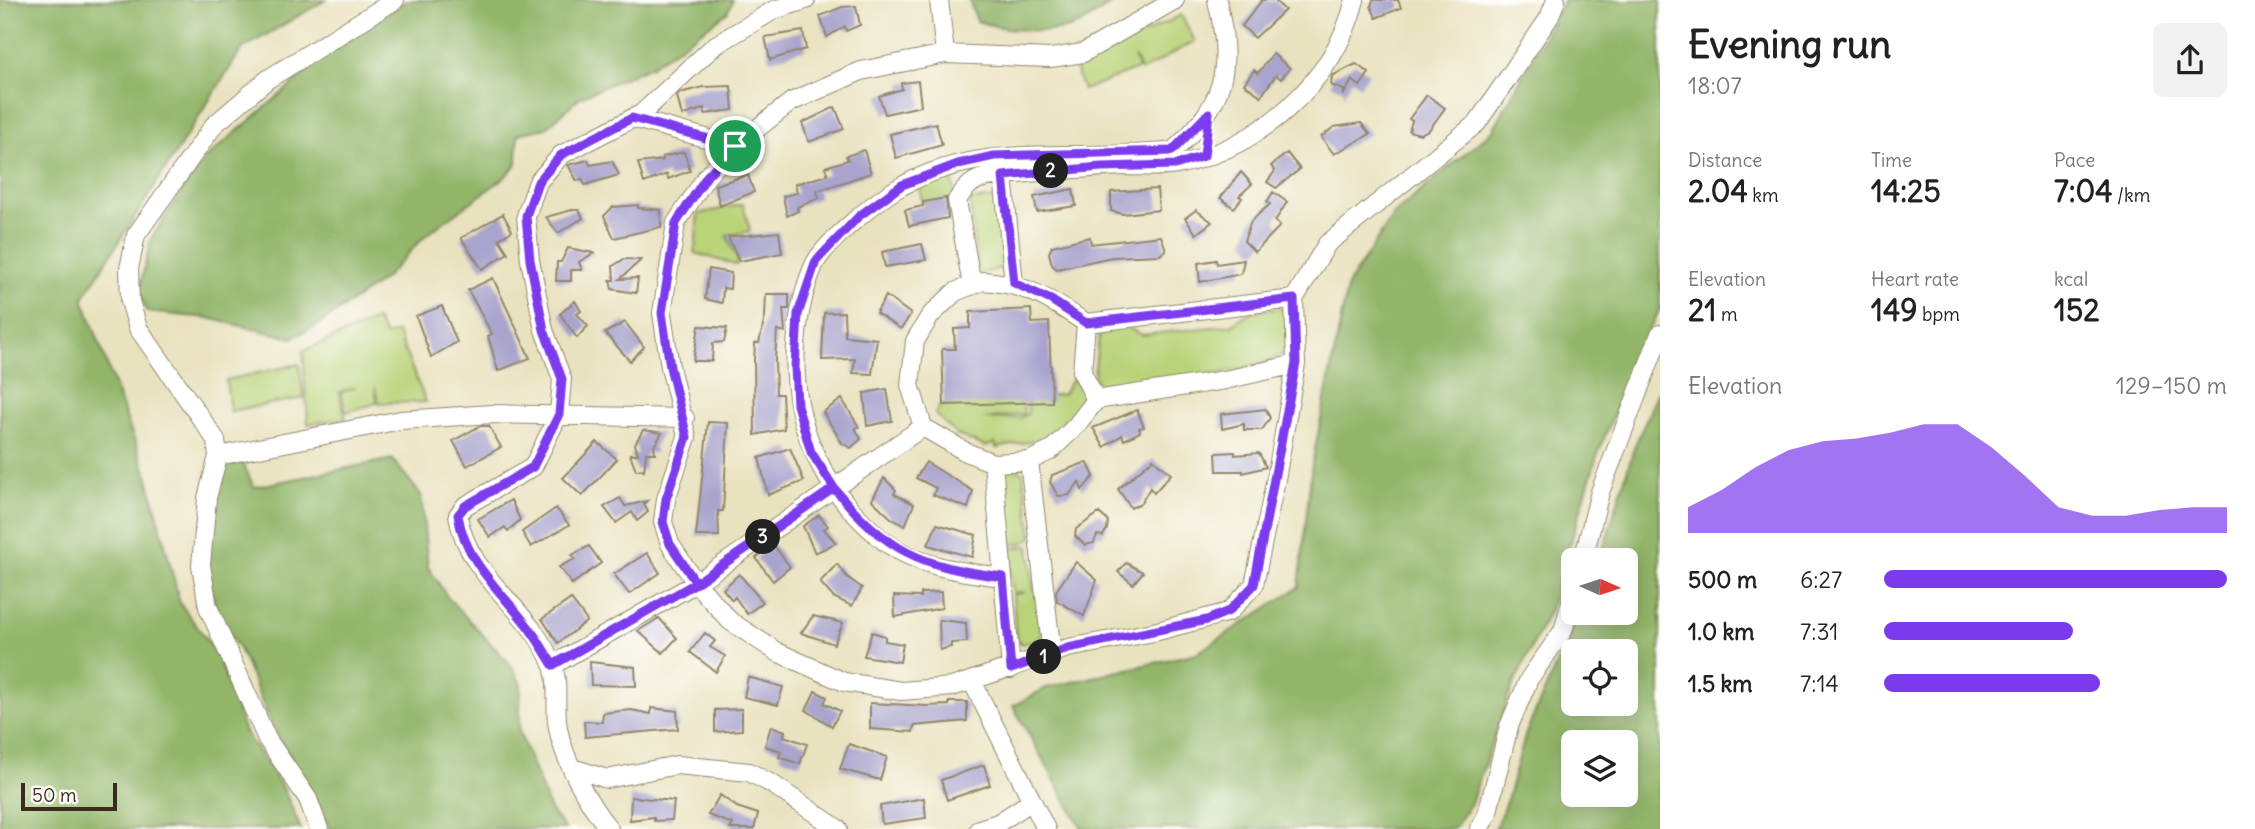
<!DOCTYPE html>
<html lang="en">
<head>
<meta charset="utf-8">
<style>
  :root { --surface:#fff; --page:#f2f2f2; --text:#222; --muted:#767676; --accent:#7c3aed }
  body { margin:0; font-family:Delius,sans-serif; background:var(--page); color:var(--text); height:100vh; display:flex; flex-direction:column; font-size:26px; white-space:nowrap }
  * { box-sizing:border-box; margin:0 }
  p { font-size:23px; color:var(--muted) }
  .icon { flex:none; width:38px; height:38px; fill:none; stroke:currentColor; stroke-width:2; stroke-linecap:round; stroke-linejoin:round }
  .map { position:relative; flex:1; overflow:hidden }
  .sheet { display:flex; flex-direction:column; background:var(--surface); width:595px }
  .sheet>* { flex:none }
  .needle { width:46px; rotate:93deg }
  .fabs { position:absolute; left:1561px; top:548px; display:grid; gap:14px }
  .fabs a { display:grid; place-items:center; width:77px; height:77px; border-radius:10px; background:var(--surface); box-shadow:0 4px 18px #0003; font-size:35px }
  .scale { position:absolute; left:21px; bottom:18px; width:96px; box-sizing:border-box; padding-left:7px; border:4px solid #3b2a1e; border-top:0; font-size:19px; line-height:24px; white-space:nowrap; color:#3b2a1e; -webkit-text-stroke:5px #fdfcf7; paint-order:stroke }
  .pin { position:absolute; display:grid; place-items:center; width:60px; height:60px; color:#fff; margin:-30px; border:4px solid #fff; border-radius:50%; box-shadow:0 2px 7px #0007 }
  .km { position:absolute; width:35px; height:35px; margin:-18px; border-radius:50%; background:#222; color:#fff; font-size:19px; line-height:35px; text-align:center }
  .round { display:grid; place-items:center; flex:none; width:74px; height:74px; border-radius:10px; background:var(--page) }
  .headline { display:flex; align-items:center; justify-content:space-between; height:119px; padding:0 28px }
  h1 { font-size:38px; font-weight:700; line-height:52px }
  .stats { display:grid; grid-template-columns:repeat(3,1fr); gap:10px; height:119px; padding:7px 28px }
  .stats div { display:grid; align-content:center }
  .stats b { font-size:30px; font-weight:700 }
  .stats small { font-size:19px; font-weight:400 }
  .stats p { font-size:19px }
  .chart { height:196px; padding:14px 28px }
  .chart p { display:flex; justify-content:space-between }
  .chart svg { width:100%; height:126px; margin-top:7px; fill:var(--accent); opacity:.7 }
  ul { padding:0 28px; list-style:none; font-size:23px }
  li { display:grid; grid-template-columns:112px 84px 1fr; align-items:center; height:52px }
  li i { height:18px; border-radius:9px; background:var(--accent) }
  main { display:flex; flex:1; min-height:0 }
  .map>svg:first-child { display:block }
</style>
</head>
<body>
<main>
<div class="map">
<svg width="1660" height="829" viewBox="0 0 1660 829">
  <rect width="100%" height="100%" fill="#fdfcf7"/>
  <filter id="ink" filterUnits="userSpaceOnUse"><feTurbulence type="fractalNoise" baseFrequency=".0143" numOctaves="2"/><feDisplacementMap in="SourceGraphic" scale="14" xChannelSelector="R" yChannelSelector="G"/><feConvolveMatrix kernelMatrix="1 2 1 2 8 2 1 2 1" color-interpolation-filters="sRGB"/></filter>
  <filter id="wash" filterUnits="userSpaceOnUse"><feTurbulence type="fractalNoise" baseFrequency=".00686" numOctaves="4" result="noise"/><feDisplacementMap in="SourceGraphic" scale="28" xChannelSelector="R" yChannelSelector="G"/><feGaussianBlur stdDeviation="1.57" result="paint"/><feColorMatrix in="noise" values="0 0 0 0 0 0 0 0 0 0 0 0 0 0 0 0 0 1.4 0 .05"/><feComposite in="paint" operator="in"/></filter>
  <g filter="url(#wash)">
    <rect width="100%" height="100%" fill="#e9e2bf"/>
    <path fill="#b9d379" stroke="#7a7e4c" stroke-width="2" d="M1181 15 1195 41 1141 71 1134 57 1138 69 1083 90 1073 62 1128 42Z
      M952 177 956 199 922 202 919 183Z
      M1004 197 1008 267 978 274 970 201Z
      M743 204 750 231 727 236 738 261 736 265 695 253 698 214Z
      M1285 308 1290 310V351C1258 371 1139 390 1100 389L1094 375 1099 336 1115 326 1126 327 1142 335 1231 325 1252 311Z
      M376 320 386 336 397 332 426 402 379 403 375 387 377 403 346 412 341 393 356 387 339 392 346 418 308 424 303 351Z
      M299 364 304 398 230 411 226 380Z
      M1073 378 1083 389 1086 404 1045 439 996 448 995 443 986 447 957 435 935 414 938 407 946 404 1023 398 1024 414 984 419 1020 418 1028 414V398L1063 394Z
      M1002 469H1018L1023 473 1032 537 1024 543 1006 545Z
      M1029 546 1034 591 1040 594 1041 639 1022 644 1016 638 1013 595 1025 592 1013 593 1008 549Z"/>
    <path fill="#92b569" stroke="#667044" stroke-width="2" fill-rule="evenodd" d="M0 0H326L242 49 83 298 148 478 180 603 217 654 245 732 283 788 301 829H0Z
      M407 0H733L727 13 651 66 580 97 546 128 518 134 517 164 504 178 426 235 383 280 318 325 292 338 208 318 147 312 139 291 151 239 201 162 321 60Z
      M969 0H1118C1104 7 1093 18 1080 24 1054 36 1003 30 977 21Z
      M1564 0H1660V309L1638 353 1596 459 1551 607 1511 690 1471 803 1454 829H1082L1013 706 1046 688 1197 653 1299 587 1312 464 1348 284 1394 214 1493 130Z
      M1660 388V829H1495L1508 797 1526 733 1579 613 1626 612V560H1600L1635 445ZM1573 651H1626V704H1573ZM1573 742H1626V794H1573Z
      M392 459 421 495 428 567 448 598 511 665 521 684 519 731 550 810 565 829H330C315 794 294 764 275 731 261 704 252 674 238 647 233 638 225 630 221 620 199 573 205 509 227 464L242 461 254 487Z"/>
    <g id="blocks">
      <path fill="#a9a4ce" d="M1262 0H1274L1285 10 1255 38 1242 26Z
        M1373 0H1398L1401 8 1376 18 1371 6Z
        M856 6 860 25 846 31 845 26 827 37 820 16 842 7Z
        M803 31 806 49 770 60 765 37Z
        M1273 54 1290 68 1281 79 1276 75 1261 96 1244 84 1254 70 1258 73Z
        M1356 64 1369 73 1360 86 1352 80 1343 96 1344 90 1331 85 1332 76Z
        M918 81 921 106 885 114 879 96 902 89 901 83Z
        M731 86 733 110 705 114 704 108 682 116 677 96 680 93 703 87Z
        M1427 95 1445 108 1429 130 1420 134 1409 131 1412 121 1409 119Z
        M835 107 844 129 809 142 802 123Z
        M936 123 942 145 896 158 890 134Z
        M1361 123 1370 134 1334 154 1321 137 1334 127Z
        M864 150 871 173 817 191 819 198 797 207 798 211 787 216 783 196 797 193 795 184 828 175 825 167 848 160 846 156Z
        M684 152 690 171 668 179 667 174 644 183 638 163 663 160 662 157Z
        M1287 153 1300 169 1276 188 1267 182 1275 171 1271 166Z
        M588 160 590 165 612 161 619 175 585 185 582 179 577 181 568 165Z
        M1241 172 1252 184 1239 196 1242 198 1234 208 1220 198Z
        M748 175 754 192 720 206 715 185Z
        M1073 189 1076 206 1037 212 1034 197Z
        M1157 189 1159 210 1123 214 1111 211V192Z
        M1273 192 1287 202 1275 221 1280 226 1255 252 1244 241 1251 221 1270 204 1267 202Z
        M946 198 948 218 909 226 905 210 923 206V202Z
        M638 205V208L661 210V227L614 238 604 216 613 207Z
        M572 210H579L583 218 558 233 546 217Z
        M1196 210 1212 222 1196 234 1185 218Z
        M503 214 512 231 499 239 508 253 482 269 461 238Z
        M779 232 782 253 739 261 728 237Z
        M1161 236 1166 250 1160 255 1112 257 1057 269 1052 265 1049 253 1052 246 1090 237 1091 244Z
        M922 244 926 260 885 267 882 252Z
        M568 248 594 253 579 262 582 270H571V281H556L557 262H561Z
        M624 259 641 260 620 279 638 278 636 293 612 289 610 280H614L613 266Z
        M1216 260 1217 264 1244 260 1241 274 1200 282 1198 263Z
        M709 269 731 273 730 289 723 288 722 303 705 299Z
        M493 278 530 358 498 371 488 336 492 334 468 290Z
        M766 294H789V309H783L785 332 777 330 775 360 776 394H782L784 429 755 435 754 360 755 343H759L765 317Z
        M886 296 911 314 901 329 876 313Z
        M575 301 581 311 577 314 588 326 577 338 560 314Z
        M442 306 457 342 431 357 416 316Z
        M1031 309 1032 323 1049 322 1052 402 944 405 942 349H955L954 329 970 328V312Z
        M844 312 845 336 877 339 872 374 853 373 855 359 822 360 824 313Z
        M625 322 644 347 630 361 605 333Z
        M699 326 727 328 724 342 713 343 712 361H693Z
        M887 389 892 421 867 426 864 393Z
        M842 399 859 427 855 428 861 439 851 448 842 443 823 412Z
        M1266 409 1270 418 1262 430H1244V424L1222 429 1221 414Z
        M1137 410 1144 427 1139 428 1140 432 1124 440 1122 435 1104 447 1093 428Z
        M708 422 728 423 723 511H718L719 536H696Z
        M480 426H489L501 447 467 466 453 441Z
        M643 430 662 433 654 446 655 453H646L644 472 643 469 636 470 630 454H638L635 444Z
        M597 442 617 459 582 496 563 478Z
        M790 448 804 481 768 495 759 458Z
        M1235 452V455L1259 453 1266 467 1243 473V471H1217L1216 453Z
        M1153 459 1171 474 1154 493 1150 488 1141 503 1131 508 1118 489Z
        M926 462 973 491 968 508 933 495 936 488 916 478Z
        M1087 462 1094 476 1082 490 1079 482 1069 495 1058 496 1050 482 1052 475Z
        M884 478 896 490 894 494 914 504 905 526 892 519 872 500Z
        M620 498 625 506 647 501 644 504 648 512 637 521 632 512 616 523 604 507Z
        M511 500 520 520 508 531 505 527 490 537 478 519Z
        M556 508 569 525 531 547 522 532Z
        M1099 513 1108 521 1107 529 1103 536 1097 535 1094 543 1085 545 1075 536 1076 529Z
        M819 515 828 526 824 529 836 543 815 553 803 526Z
        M937 524 976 535 972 557 928 545Z
        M773 544 790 567 773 581 756 558Z
        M589 546 601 563 572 584 559 567 575 559 572 555Z
        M647 553 660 573 629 594 614 574Z
        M1076 562 1097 580 1084 616 1057 601 1056 591Z
        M1126 563 1143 572 1133 584 1118 572Z
        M837 564 847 577 862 588 852 606 833 597 820 582Z
        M739 574 763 602 747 614 735 597 732 600 723 589Z
        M941 592 942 608 895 617 894 596 921 597V593Z
        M571 599 587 621 558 643 542 619Z
        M813 616 843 623 834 644 801 633Z
        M659 618 677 638 663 653 638 631Z
        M939 620 966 623 967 642 951 643V647L940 650Z
        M872 632 885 636V641L903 644 900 662 864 656Z
        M705 633 715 641 710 647 725 656 716 672 690 652Z
        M590 662 635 667 636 686 591 685Z
        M748 677 783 687 778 705 744 697Z
        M815 691 827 697 824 703 840 711 832 726 806 710Z
        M949 702H967V721L914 726 913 732 870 729V703L927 706 949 705Z
        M651 708 677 711 678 729 585 737 584 721 602 722 603 713 631 710 651 714Z
        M742 709V730L715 732V710Z
        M771 726 785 731 784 736 807 744 800 764 779 757 781 751 765 746Z
        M849 744 887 757 880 780 840 769Z
        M984 765 990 785 947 800 941 780Z
        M720 795 737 807 758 814 754 829H730L733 824 708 815Z
        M631 797 674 801 672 820 654 821V817L630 820Z
        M924 798 926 818 882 824 880 806Z"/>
    </g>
  </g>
  <g filter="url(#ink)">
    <use href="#blocks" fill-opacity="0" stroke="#92866e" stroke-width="2"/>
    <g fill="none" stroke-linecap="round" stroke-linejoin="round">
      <g stroke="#92866e" stroke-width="20">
        <path id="minor" d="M939 0 945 54
          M1175 0 1083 53 1051 58 945 54 861 71 791 102 735 146 707 176 676 223 662 313 670 367 687 437 666 499 663 522 670 544 696 583 730 621 777 652 844 682 901 691 952 687 1068 648 1154 632 1229 612 1254 585 1277 474 1296 364 1294 299 1327 244 1477 123 1549 18 1556 0
          M632 118 735 146
          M1003 176 1014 283
          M983 281C1028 284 1049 299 1086 323L1082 372 1096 400 1075 427 1050 451 1029 461 993 463 966 452 923 427 910 385 915 341 930 316 955 292Z
          M972 286 957 200C963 191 970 182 980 179 995 174 1013 175 1028 173 1062 170 1095 167 1129 166 1144 166 1162 168 1177 165 1259 148 1334 83 1355 0
          M1086 323 1294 299
          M1096 400 1225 380 1296 364
          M218 456 401 420 492 414 685 418
          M1029 461 1052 654
          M993 463 1011 669
          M1583 560 1600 492 1660 334
          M1003 577C960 572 913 566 879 537 820 487 791 421 796 345 798 318 803 289 815 263 827 241 879 198 902 186 986 139 1082 163 1173 151 1226 103 1233 69 1217 0
          M553 665 696 583 923 427
          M972 681 1046 829
          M573 768 607 779 677 765 749 772 772 784 838 829
          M319 829 308 799 267 739 208 607 201 565 207 498 218 456 216 440 138 328 130 301 129 269 136 235 214 125 268 79 395 0
          M609 829C588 803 564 761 558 728 554 708 560 682 552 664 530 607 467 578 458 515L465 506 533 467 559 414 562 379 544 330 530 260 526 216 538 182 561 155 641 114 714 46 774 10 806 0
          M979 829 998 823 1032 801
          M1479 829 1487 815 1509 726 1529 679 1563 631 1573 595"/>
      </g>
      <use href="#minor" stroke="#fff" stroke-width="18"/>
    </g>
  </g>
  <g fill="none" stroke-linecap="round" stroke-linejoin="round" filter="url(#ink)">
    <g stroke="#fff" stroke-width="14">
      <path id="route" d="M735 146 707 176 676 223 662 313 670 367 687 437 666 499 663 522 670 544 696 583 834 488C887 552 922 567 1003 577L1011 669 1068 648 1207 620 1229 611 1254 585 1296 363 1294 299 1086 323 1051 300 1014 283 1003 176 1101 167 1175 165 1204 156 1209 113 1172 151 994 156 958 164 902 185 859 216 816 261 798 314 795 367 797 405 811 452 834 488 696 583 553 665C544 651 536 636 526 624 499 589 465 561 458 515L465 506 533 467 559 414 562 379 544 330 530 260 526 216 538 182 561 155 632 118 735 146"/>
    </g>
    <use href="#route" stroke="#7c3aed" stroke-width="9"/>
  </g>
</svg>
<div class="fabs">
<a><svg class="needle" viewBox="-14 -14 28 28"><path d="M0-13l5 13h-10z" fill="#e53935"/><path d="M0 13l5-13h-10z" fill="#767676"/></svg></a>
<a><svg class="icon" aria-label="locate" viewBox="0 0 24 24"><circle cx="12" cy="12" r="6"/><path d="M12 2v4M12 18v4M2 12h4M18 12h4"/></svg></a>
<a><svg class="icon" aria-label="layers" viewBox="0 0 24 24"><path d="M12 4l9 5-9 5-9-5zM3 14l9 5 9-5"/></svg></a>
</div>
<div class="scale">50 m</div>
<div class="pin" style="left:735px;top:146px;background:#1e9e55"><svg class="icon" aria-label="arrive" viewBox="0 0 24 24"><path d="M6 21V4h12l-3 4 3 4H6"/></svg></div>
<b class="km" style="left:1044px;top:657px">1</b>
<b class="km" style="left:1051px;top:171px">2</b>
<b class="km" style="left:763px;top:537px">3</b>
</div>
<section class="sheet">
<div class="headline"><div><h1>Evening run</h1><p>18:07</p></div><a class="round"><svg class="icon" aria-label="share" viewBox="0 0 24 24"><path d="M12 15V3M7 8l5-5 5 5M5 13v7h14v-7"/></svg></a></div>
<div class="stats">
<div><p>Distance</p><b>2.04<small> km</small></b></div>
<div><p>Time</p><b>14:25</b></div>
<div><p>Pace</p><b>7:04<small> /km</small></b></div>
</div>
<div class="stats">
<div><p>Elevation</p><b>21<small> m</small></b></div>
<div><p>Heart rate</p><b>149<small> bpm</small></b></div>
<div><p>kcal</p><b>152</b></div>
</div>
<div class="chart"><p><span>Elevation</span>129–150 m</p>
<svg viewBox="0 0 160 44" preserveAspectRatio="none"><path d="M0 44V35L10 29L20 21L30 15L40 12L50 11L60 9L70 6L80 6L90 14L100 24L110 35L120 38L130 38L140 36L150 35L160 35V44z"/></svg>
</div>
<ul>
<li><b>500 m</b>6:27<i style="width:100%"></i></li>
<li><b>1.0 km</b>7:31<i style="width:55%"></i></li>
<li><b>1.5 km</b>7:14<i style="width:63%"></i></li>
</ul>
</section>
</main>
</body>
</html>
